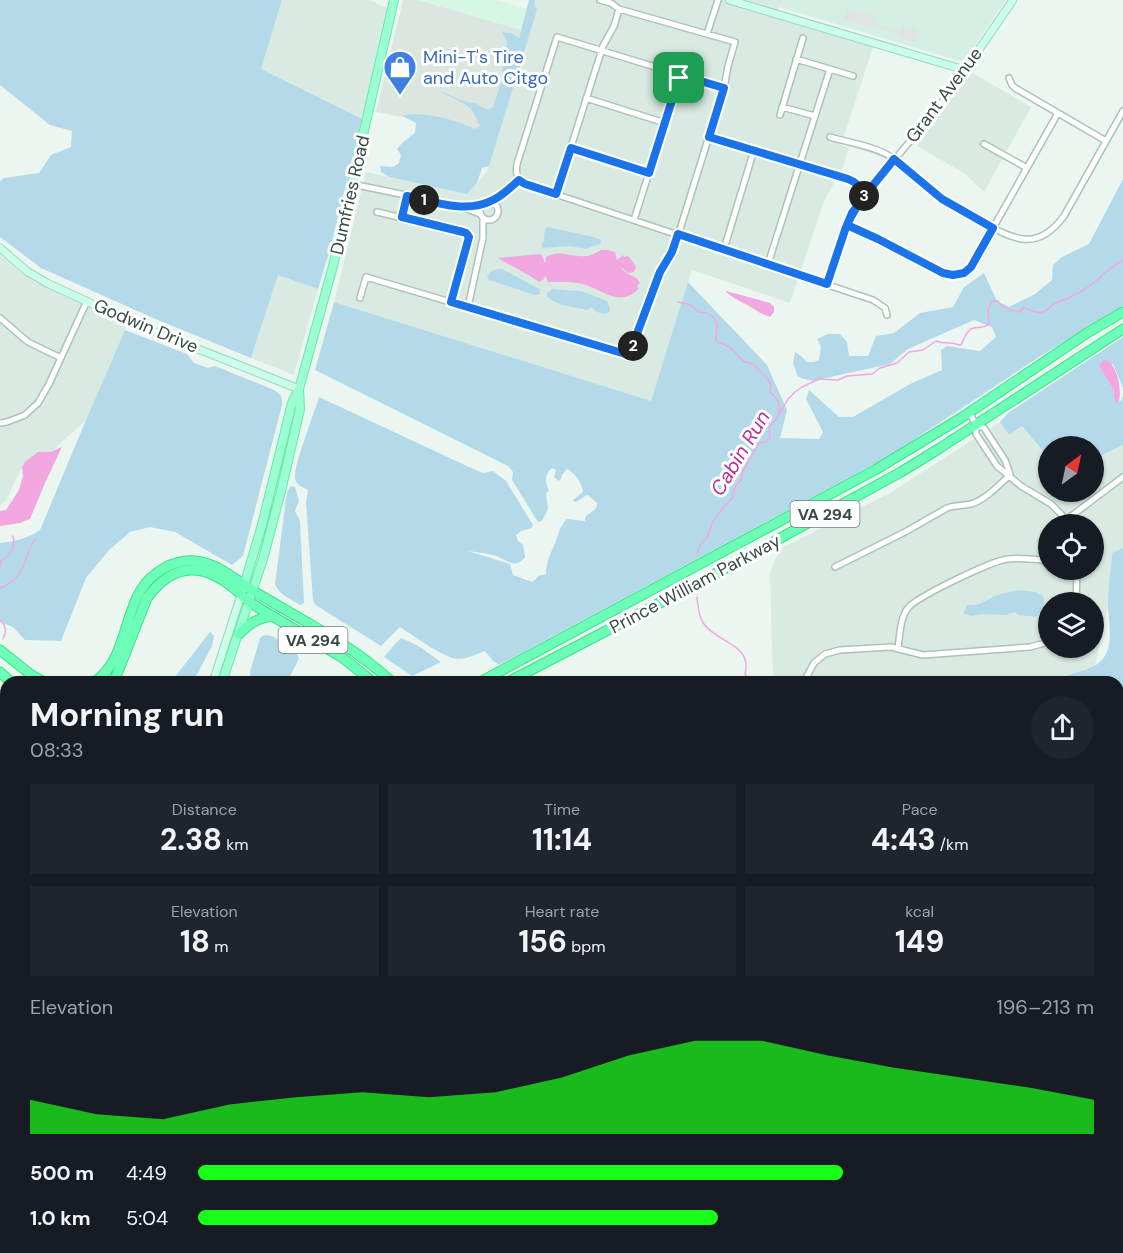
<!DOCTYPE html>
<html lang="en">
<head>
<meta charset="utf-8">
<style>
  :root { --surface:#171b24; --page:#20242c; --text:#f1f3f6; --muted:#9ea1a6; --accent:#1aff19 }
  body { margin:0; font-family:"DM Sans",sans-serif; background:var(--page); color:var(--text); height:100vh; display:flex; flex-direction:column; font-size:22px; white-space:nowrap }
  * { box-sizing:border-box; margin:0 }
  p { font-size:20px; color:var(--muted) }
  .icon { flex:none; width:33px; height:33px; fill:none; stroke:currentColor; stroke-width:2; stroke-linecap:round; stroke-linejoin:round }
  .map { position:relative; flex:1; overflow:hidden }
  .side { position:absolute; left:0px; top:676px; width:1124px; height:578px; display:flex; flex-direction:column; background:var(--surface); border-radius:18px 18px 0 0; box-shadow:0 2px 4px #0004 }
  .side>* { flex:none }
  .needle { width:39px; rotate:33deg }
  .fabs { position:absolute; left:1038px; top:436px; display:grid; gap:12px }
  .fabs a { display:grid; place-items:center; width:66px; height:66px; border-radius:50%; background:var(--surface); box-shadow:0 2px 4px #0004; font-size:30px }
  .pin { position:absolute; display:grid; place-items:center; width:51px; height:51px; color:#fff; margin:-26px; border-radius:12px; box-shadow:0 3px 9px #0006 }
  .km { position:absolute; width:30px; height:30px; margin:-15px; border-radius:50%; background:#222; color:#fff; font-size:16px; line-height:30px; text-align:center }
  .round { display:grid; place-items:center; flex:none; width:63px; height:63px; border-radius:32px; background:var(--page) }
  .summary { display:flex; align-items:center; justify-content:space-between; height:102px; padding:0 30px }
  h1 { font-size:33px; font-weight:700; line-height:45px }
  .figures { display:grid; grid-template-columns:repeat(3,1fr); gap:9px; height:102px; padding:6px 30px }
  .figures div { display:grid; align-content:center; border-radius:0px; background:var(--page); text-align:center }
  .figures b { font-size:30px; font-weight:700 }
  .figures small { font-size:16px; font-weight:400 }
  .figures p { font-size:16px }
  .chart { height:168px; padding:12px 30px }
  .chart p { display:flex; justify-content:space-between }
  .chart svg { width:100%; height:108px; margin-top:6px; fill:var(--accent); opacity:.7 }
  ul { padding:0 30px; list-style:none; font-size:20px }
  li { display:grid; grid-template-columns:96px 72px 1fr; align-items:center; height:45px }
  li i { height:15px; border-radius:8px; background:var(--accent) }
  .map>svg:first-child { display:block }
</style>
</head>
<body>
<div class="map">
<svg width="1123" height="1253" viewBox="0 0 1123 1253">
  <rect width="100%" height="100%" fill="#ebf6f1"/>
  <path fill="#d9eae2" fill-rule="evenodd" d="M282 0H369L387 8 362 119 261 69Z
    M535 0H783L779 7 776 18 873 47 841 145 849 148 843 167 824 201 790 303 692 270 651 402 334 302 366 172 467 194 487 172Z
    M971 72 1031 107 984 192 964 173 917 146Z
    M0 255 22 273 32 280 126 325 125 330 86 420 53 450 23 465 6 501 0 505Z
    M278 274 318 289 294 375 251 358Z
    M1000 422 1009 435 1022 426 1048 457V492H1094V459L1123 445V548L1112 553 1108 607 1095 665 1059 678 1010 682H773L770 572 780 549 890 493ZM1048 525H1094V570H1048ZM1048 603H1094V648H1048Z"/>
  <path fill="#d7f7e5" d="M418 0H497L527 9 521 30Z"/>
  <path fill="#dce6e0" d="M403 0H418L521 30 491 134 376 112Z"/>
  <path fill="#d5efe4" d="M783 0H1006L963 62 779 7Z"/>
  <path fill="#b4daea" d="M0 0H282L261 69 362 119 330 249 318 289 278 275 251 358 153 318 41 268 0 237V181L4 178 39 173 51 155 71 147 72 131 50 125 0 85Z
    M529 0H535L534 4 537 10 489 166 482 168 477 183 467 194 389 177 381 172 380 166 393 167 399 163 401 155 397 149 402 143 415 133 416 123 404 117 403 115C428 112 452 119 475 129L480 126C472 108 470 106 453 98 448 95 444 95 440 91L463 101 475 103 486 109H490L493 107 503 77 502 71 505 62 497 56H505L507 42 502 32 511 33 519 38Z
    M1123 179V306L1039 357 891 455 499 665 493 661 485 651C477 654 467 659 458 659 443 658 413 635 400 627L381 646 317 606 313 601 306 502 308 490C302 487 296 485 295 478 293 467 315 411 319 397L469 467 483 473 493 471 506 481 533 525 532 528 521 531 516 535 518 541 523 545 525 557C515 571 505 558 493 555 485 553 475 552 468 551L510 564 513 575 532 582 536 579 538 576 546 574C546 561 551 553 556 541 559 532 560 526 567 519L585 521V518C588 512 598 511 597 503L588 495C582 496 580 502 574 502L573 500 583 492C582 483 575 473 567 469L562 475 561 479 558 481 554 477 556 470 552 468C545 473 544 482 549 490L546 494 548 509 542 521 538 522 512 480 513 472 508 466 315 370 334 302 651 401 688 282 767 365 787 410 780 438 819 439 823 432 806 399 809 390 839 417H853L910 384 942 370 941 350 947 346 980 351 996 337 992 327 974 320 908 349 890 364 812 381 798 377 793 363 795 352 801 356 807 362H814L819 360 821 347 817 339 828 334H840L847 342 849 356H868L876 336 894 333 920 313 953 307 964 287 984 273 997 301 1009 307 1035 294 1052 280 1053 265 1062 257 1089 244Z
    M548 227 589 236 594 237 601 240 600 244 586 249 569 246 543 248 541 246 544 240 545 229Z
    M497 269H502L538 288 540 289V294L534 295 489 280 487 276 493 270Z
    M552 289 579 291 587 293 607 301 610 309 609 312 605 314 597 312 591 307 587 310C573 306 557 307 547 296V293Z
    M125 330 187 354 194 363 208 368 215 366 274 390C280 394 283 396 282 405L243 556 232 565 175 532 150 527 130 532 109 550 86 578 61 641 25 640 13 627 0 622V543C13 542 29 538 40 530L86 420Z
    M1123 337V388L1113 364 1101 369 1113 389 1115 402 1121 401 1123 396V445L1094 459V447H1048V457L1022 426 1009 435 1000 422 1008 413Z
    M291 486 295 487 299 501 295 511 300 521 304 602 303 604 300 605C291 599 279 595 275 584L286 499 288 490Z
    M1123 548V759L1118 760V682H1063L1059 678C1068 675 1092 668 1099 663 1116 648 1108 623 1108 605 1108 587 1111 570 1112 553Z
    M1018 590 1036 592 1038 594 1042 595C1047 602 1042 610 1037 617L1019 615 1015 612 1005 615 981 614 971 616 963 613 966 608V605H977L997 595Z
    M210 632 214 636 212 646 193 682H171Z
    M266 635 274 637 297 654 299 659 290 676 295 682H251L250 672 260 638 262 636Z
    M401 638 417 645 441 662 412 676 384 657 396 643Z
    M0 819 6 829V923L0 926Z
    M6 973V1178L0 1175V977Z
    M100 1248H399L406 1253H101Z
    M440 1248H510L513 1253H437Z"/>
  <path fill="#dfe5e2" d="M847 8 876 17 874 24 901 32 903 25 919 29 915 42 897 37 898 33 874 26 872 29 843 20Z"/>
  <path fill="#f3a7e0" d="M601 250H607L615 252 617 260 623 255 624 257 628 256 633 262 636 267 634 272 628 273 622 268H621C627 276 638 275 640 284H638L637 287 639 288C622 308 604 291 586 285 575 281 559 282 548 282L545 275 544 279 539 282C526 273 511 266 498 258L540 254 542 256 545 263 546 257C561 249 572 258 587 256 592 255 597 252 601 250Z
    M726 291 770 303 774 307V312L770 317C759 314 753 307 743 303 736 299 732 297 726 292Z
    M1106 360C1118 365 1123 394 1118 403L1115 402 1113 389 1099 366 1103 361Z
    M62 447 45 483 30 519 20 523 0 526V511L6 510 19 490 23 476 22 467 25 462 38 452H50Z"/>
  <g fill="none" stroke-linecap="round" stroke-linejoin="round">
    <path stroke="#f3a7e0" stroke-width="1.5" d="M678 302 691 305 699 312 707 313 713 317 717 324 716 340 718 342 730 347 743 361 753 364 767 378 771 384 770 392C777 398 781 403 779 413
      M697 554 700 546 708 536 712 523 718 514 732 498 735 487 741 480 743 471 759 443 767 441 770 437 769 427 776 420 788 399 795 392 802 387 819 379 838 380 847 376 872 374 880 368 897 363 909 352 923 350 936 341C942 344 944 342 951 343 955 343 957 345 961 345 964 339 967 329 974 328 981 326 983 329 989 324L988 308 992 301H998C1002 309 1012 311 1020 312L1024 307C1030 311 1036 313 1042 312 1048 311 1050 306 1054 304 1065 300 1075 295 1085 289 1093 285 1100 277 1107 271 1112 267 1118 264 1123 260
      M0 567 1 561C10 556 16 547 13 536
      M0 588C5 587 8 584 12 581 28 570 24 552 36 539
      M697 597C698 605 698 617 704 624 717 643 753 644 745 674L747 677 745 682
      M0 619C6 626 7 631 3 639
      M983 1248 990 1253"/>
    <g stroke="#adc2b7" stroke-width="8">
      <path id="street" d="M707 34 718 0
        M796 59 853 76
        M1009 78 1012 85 1015 88 1106 141
        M724 88 557 37 517 164C515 175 518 181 528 185L873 300 885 308 887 315
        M586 98 665 123
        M782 107 815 116
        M780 115 803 38
        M709 137 848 179 867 193
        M830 137C847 142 877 147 891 157 909 169 923 186 940 198 953 207 967 214 980 221 1013 239 1037 253 1064 216L1123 111
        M984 144 1027 168
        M571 148 649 173
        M352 184 459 206 480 214
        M556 194 603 46 614 26 619 9
        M480 211a9 9 0 1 1 18 0a9 9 0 1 1-18 0Z
        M490 202 503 194 519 180
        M377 212 463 232 468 235 469 240 451 302
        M402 217 407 196
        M634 220 680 75
        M847 224 878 239 943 273C954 277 963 275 971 267L1058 113
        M724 249 754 150
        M768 264 830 69
        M827 284 845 230 852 213 867 193 935 111 965 70
        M360 298 366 277 629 355 660 272 672 252 677 239 724 88 728 66 735 42 619 9 611 3 600 0
        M468 307 483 238V219
        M0 318 28 342 61 358
        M969 412 976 425 984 428 1005 460 1010 474
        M0 423 7 422 25 415 38 403 49 384 87 301
        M976 425V434L997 466 1021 486 1051 504 1061 514 1069 525
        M1066 520 1123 477
        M835 567 905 532 947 508C955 505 963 506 971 504 985 500 999 485 1010 475
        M1076 603 1077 570
        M898 648C900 635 900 618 908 608 916 597 992 561 1007 559 1020 557 1035 560 1048 560
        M805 682 807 676 814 663 825 654 840 650 891 647 923 655 1030 647 1048 642
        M1118 768 1123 767
        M525 1248 527 1253
        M580 1248 582 1253
        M787 1253 793 1248"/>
    </g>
    <g stroke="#9ad7bd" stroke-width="9">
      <path id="secondary" d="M729 0 965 70 1013 0
        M0 248 28 272 47 283 140 326 299 389
        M213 682 241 595
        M0 943 6 938
        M0 954 6 949"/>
    </g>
    <g stroke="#68e7ad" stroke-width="10">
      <path id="primary" d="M243 589 262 525 292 403 299 389 333 266 394 0
        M222 682 263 559 281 491 300 409 299 389"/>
    </g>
    <g stroke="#39e28a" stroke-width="11">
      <path id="highway" d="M239 634C249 624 257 618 272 616
        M0 650 30 674 44 682
        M0 672 11 682
        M94 682C125 662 123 619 141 590 152 572 174 559 195 561 218 563 236 580 255 592 302 620 352 645 392 682
        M114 682 147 598C180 553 215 568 249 602L343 658 373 682
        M480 682 875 470 961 418 1087 333 1123 312
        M508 682 702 581 901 472 940 448 1123 329
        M0 726 4 790 6 805
        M0 959 6 956
        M544 1248 546 1253
        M560 1248 562 1253"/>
    </g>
    <use href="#street" stroke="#fff" stroke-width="5"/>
    <use href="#secondary" stroke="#ccffeb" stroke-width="7"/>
    <use href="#primary" stroke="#9bffd3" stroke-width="8"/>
    <use href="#highway" stroke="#6dffb8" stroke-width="9"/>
  </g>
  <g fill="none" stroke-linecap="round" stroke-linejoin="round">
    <g stroke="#fff" stroke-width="12">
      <path id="route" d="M679 78 649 173 571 148 556 194 525 184 519 180C511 187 503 195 493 200 467 214 434 202 407 196L402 217 463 232 466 233 469 237 451 302 629 355 660 272 672 252 678 234 827 284 845 230C855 203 877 182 894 159L942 199 993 228 971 267 964 273 953 275 943 273 878 239 847 225 852 213 867 193 854 182 848 179 709 137 724 88 680 75 679 78"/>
    </g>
    <use href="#route" stroke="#1a73e8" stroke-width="8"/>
  </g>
  <defs>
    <g id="shop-pin" transform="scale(1.725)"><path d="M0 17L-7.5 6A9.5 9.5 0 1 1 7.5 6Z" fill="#3f7fe0" stroke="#fff"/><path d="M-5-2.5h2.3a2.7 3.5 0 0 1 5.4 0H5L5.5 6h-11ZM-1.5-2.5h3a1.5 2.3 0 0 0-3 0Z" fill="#fff"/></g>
  </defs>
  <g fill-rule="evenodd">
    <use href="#shop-pin" x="400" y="67"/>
  </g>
  <g text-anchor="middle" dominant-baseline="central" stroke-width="6" stroke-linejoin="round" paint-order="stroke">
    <g fill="#fff" stroke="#74817a" stroke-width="1.5">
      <rect x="790.5" y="501" width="69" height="26" rx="4.5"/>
      <rect x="278.5" y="627" width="69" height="26" rx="4.5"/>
    </g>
    <g font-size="16" font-weight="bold" fill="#384b41">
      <text x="825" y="514">VA 294</text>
      <text x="313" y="640">VA 294</text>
    </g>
    <g font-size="18" fill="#366cbe" stroke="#fff" text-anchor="start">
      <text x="423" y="57">Mini-T's Tire<tspan x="423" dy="21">and Auto Citgo</tspan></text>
    </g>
    <g font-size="18" fill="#384b41" stroke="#fff">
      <text transform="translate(944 95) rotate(-53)">Grant Avenue</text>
      <text transform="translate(350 195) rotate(-77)">Dumfries Road</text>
      <text transform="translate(146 326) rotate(23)">Godwin Drive</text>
      <text transform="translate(695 584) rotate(-28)">Prince William Parkway</text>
    </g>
    <g font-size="20" font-style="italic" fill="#bb2d95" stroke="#fff">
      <text transform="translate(740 453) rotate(-59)">Cabin Run</text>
    </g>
  </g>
</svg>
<div class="fabs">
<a><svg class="needle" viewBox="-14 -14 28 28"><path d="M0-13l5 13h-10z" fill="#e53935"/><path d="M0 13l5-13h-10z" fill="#9ea1a6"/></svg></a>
<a><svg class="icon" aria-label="locate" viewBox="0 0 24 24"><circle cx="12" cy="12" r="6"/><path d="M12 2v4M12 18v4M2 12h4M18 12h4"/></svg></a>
<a><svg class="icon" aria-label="layers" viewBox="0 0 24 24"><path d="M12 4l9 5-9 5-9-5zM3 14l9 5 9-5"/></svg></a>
</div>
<div class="pin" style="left:679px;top:78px;background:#1e9e55"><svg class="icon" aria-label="arrive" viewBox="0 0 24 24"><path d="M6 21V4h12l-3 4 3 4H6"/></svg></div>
<b class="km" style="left:424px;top:200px">1</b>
<b class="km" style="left:633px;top:346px">2</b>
<b class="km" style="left:864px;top:196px">3</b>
<section class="side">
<div class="summary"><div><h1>Morning run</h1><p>08:33</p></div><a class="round"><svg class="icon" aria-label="share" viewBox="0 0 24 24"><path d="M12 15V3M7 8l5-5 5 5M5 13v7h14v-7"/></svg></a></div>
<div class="figures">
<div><p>Distance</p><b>2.38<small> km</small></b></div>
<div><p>Time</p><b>11:14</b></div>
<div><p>Pace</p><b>4:43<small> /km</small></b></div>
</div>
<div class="figures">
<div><p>Elevation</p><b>18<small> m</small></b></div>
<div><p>Heart rate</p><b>156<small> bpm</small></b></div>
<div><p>kcal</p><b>149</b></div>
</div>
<div class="chart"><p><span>Elevation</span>196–213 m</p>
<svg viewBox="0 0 160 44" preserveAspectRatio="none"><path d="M0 44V30L10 36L20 38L30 32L40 29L50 27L60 29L70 27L80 21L90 12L100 6L110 6L120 12L130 17L140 21L150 25L160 30V44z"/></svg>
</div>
<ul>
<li><b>500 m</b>4:49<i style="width:72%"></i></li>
<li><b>1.0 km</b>5:04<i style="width:58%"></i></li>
</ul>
</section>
</div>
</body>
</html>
